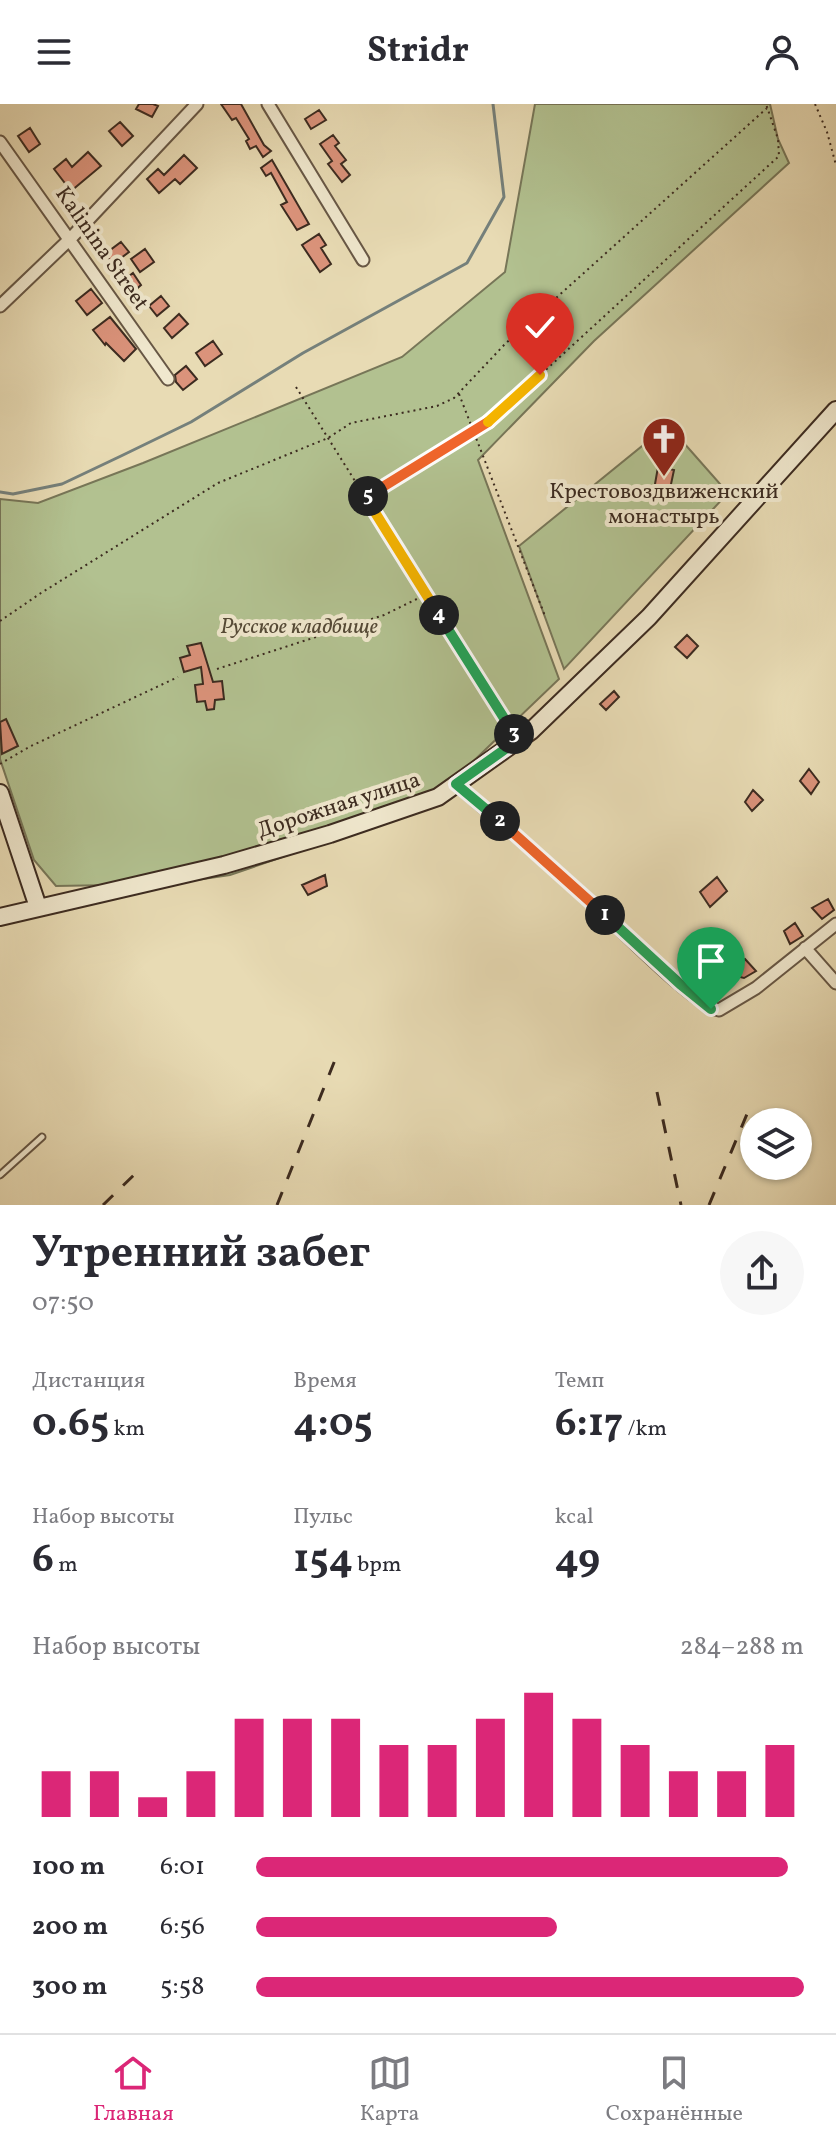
<!DOCTYPE html>
<html lang="ru">
<head>
<meta charset="utf-8">
<style>
  :root { --surface:#fff; --page:#f7f7f7; --text:#2b2b33; --muted:#7c7c81; --line:#e1e1e2; --accent:#db2777 }
  body { margin:0; font-family:Vollkorn,serif; background:var(--page); color:var(--text); height:100vh; display:flex; flex-direction:column; font-size:30px; white-space:nowrap }
  * { box-sizing:border-box; margin:0 }
  p { font-size:26px; color:var(--muted) }
  .icon { flex:none; width:44px; height:44px; fill:none; stroke:currentColor; stroke-width:2; stroke-linecap:round; stroke-linejoin:round }
  .map { position:relative; height:1101px; overflow:hidden }
  .sheet { display:flex; flex-direction:column; background:var(--surface); flex:1 }
  .sheet>* { flex:none }
  .buttons { position:absolute; left:740px; top:1004px; display:grid; gap:16px }
  .buttons a { display:grid; place-items:center; width:72px; height:72px; border-radius:50%; background:var(--surface); box-shadow:0 2px 6px #0004; font-size:40px }
  .pin { position:absolute; display:grid; place-items:center; width:68px; height:68px; color:#fff; margin:-82px -34px; border-radius:50% 50% 50% 0; rotate:-45deg; box-shadow:0 0 8px #0007 }
  .pin .icon { rotate:45deg }
  .km { position:absolute; width:40px; height:40px; margin:-20px; border-radius:50%; background:#222; color:#fff; font-size:22px; line-height:40px; text-align:center }
  .round { display:grid; place-items:center; flex:none; width:84px; height:84px; border-radius:42px; background:var(--page) }
  .summary { display:flex; align-items:center; justify-content:space-between; height:136px; padding:0 32px }
  h1 { font-size:44px; font-weight:700; line-height:60px }
  .stats { display:grid; grid-template-columns:repeat(3,1fr); gap:12px; height:136px; padding:8px 32px }
  .stats div { display:grid; align-content:center }
  .stats b { font-size:40px; font-weight:700 }
  .stats small { font-size:22px; font-weight:400 }
  .stats p { font-size:22px }
  .chart { height:224px; padding:16px 32px }
  .chart p { display:flex; justify-content:space-between }
  .chart svg { width:100%; height:144px; margin-top:8px; stroke:var(--accent); stroke-width:6 }
  ul { padding:0 32px; list-style:none; font-size:26px }
  li { display:grid; grid-template-columns:128px 96px 1fr; align-items:center; height:60px }
  li i { height:20px; border-radius:10px; background:var(--accent) }
  header { display:flex; justify-content:space-between; align-items:center; height:104px; padding:0 32px; background:var(--surface); font-size:36px; font-weight:700 }
  .tab-bar { display:flex; justify-content:space-around; align-items:center; height:112px; border-top:2px solid var(--line); background:var(--surface); font-size:22px; color:var(--muted) }
  .tab-bar a { display:grid; justify-items:center; gap:4px }
  .tab-bar .current { color:var(--accent) }
  .map>svg:first-child { display:block }
</style>
</head>
<body>
<header><svg class="icon" aria-label="menu" viewBox="0 0 24 24"><path d="M4 6h16M4 12h16M4 18h16"/></svg>Stridr<svg class="icon" aria-label="person" viewBox="0 0 24 24"><circle cx="12" cy="8" r="4"/><path d="M4 21q1-7 8-7t8 7"/></svg></header>
<div class="map">
<svg width="836" height="1101" viewBox="0 0 836 1101">
  <rect width="100%" height="100%" fill="#e8dbb4"/>
  <filter id="stains"><feTurbulence type="fractalNoise" baseFrequency=".0025" numOctaves="4"/><feColorMatrix values="0 0 0 0 .2 0 0 0 0 .09 0 0 0 0 .02 0 0 0 .5 -.17"/></filter>
  <radialGradient id="worn" r=".72"><stop offset=".6" stop-color="#630" stop-opacity="0"/><stop offset="1" stop-color="#630" stop-opacity=".3"/></radialGradient>
  <path fill="#b2c190" stroke="#777658" stroke-width="2" d="M535 0H770L778 35 789 59 594 237 478 356 559 575 437 692 379 720 230 771 169 780 56 782 34 756 0 655V395L38 399 143 359 402 253 505 168Z
    M668 321 728 389 564 565 519 442Z"/>
  <g fill="none" stroke-linecap="round" stroke-linejoin="round">
    <path stroke="#75807b" stroke-width="3" d="M0 388 13 390 62 380 121 352 191 318 303 249 467 159 504 93 493 0"/>
  </g>
  <path fill="#db937b" stroke="#3c2b20" stroke-width="2" d="M139 0H153L158 2 152 13 136 5Z
    M221 0H241L264 41 271 47 263 53 256 42 250 45 246 37 249 35 236 14 232 16Z
    M319 6 326 16 311 25 305 15Z
    M120 18 133 32 122 42 109 27Z
    M30 24 40 40 29 48 18 32Z
    M333 31 339 39 335 42 346 56 341 60 350 71 342 78 328 60 332 57 320 40Z
    M88 48 101 62 71 87 54 65 66 55 72 63Z
    M184 51 197 64 180 80 175 75 159 89 147 75 158 65 164 71Z
    M272 56 309 120 297 126 281 101 287 98 271 69 266 72 261 64Z
    M319 130 326 141 321 144 331 160 320 168 302 141Z
    M121 138 129 148 113 160 105 150Z
    M145 145 154 158 140 168 131 155Z
    M133 169 141 181 133 188 124 176Z
    M91 185 102 199 87 211 76 197Z
    M161 192 169 202 157 212 149 202Z
    M179 210 188 220 172 234 164 224Z
    M110 213 136 245 124 257 106 239 105 241 93 226Z
    M213 237 222 250 205 262 196 249Z
    M186 262 197 275 183 286 176 278 175 271Z
    M658 363 674 366 670 385 660 387 655 380Z
    M687 531 698 542 687 554 675 543Z
    M201 539 213 578 222 577 224 595 215 596 214 605 207 606 205 597 197 598 195 581 203 580 201 563 184 568 180 554 190 551 187 542Z
    M614 587 619 593 606 606 600 600Z
    M6 615 18 642 2 650 0 618Z
    M809 665 819 678 811 690 800 677Z
    M753 686 763 696 752 707 745 698Z
    M325 771 327 782 308 791 302 781Z
    M717 773 727 787 710 803 700 788Z
    M828 795 834 806 822 815 812 804Z
    M795 819 803 832 790 840 784 827Z
    M745 855 756 867 744 874 723 869Z"/>
  <g fill="none" stroke-linecap="round" stroke-linejoin="round">
    <g stroke="#675745" stroke-width="9">
      <path id="lane" d="M0 1071 42 1033"/>
    </g>
    <g stroke="#675745" stroke-width="15">
      <path id="street" d="M268 0 363 156
        M0 38 168 275
        M0 202 71 134 197 0
        M456 680C507 723 556 767 605 811 628 832 695 901 719 906L756 884 836 820
        M805 844 836 879"/>
    </g>
    <g stroke="#3c2b20" stroke-width="20">
      <path id="secondary" d="M0 689 38 803
        M0 813 224 761 330 730 438 693 531 627 649 513 836 306"/>
    </g>
    <path stroke="#3c2b20" stroke-width="2" stroke-dasharray="2 4" stroke-linecap="butt" d="M815 0 827 28 836 61
      M296 283 510 624
      M459 290 545 512
      M366 394 490 317 779 52 778 35 766 0
      M0 517 41 489 218 379 328 334 351 319 437 302 454 294 505 240 767 4
      M217 565 384 511 425 491
      M0 660 31 642 178 573"/>
    <use href="#lane" stroke="#f0e8ce" stroke-width="5"/>
    <use href="#street" stroke="#f0e8ce" stroke-width="11"/>
    <use href="#secondary" stroke="#f0e8ce" stroke-width="16"/>
    <path stroke="#3c2b20" stroke-width="3" stroke-dasharray="14 14" stroke-linecap="butt" d="M657 988 681 1101
      M103 1101 137 1068
      M277 1101 337 951
      M709 1101 747 1010"/>
  </g>
  <g fill="none" stroke-linecap="round" stroke-linejoin="round">
    <g stroke="#fff" stroke-width="16">
      <path id="split-1" d="M605 811 680 880 711 905"/>
    </g>
    <g stroke="#fff" stroke-width="16">
      <path id="split-2" d="M500 717 605 811"/>
    </g>
    <g stroke="#fff" stroke-width="16">
      <path id="split-3" d="M500 717 456 680 518 636 514 630"/>
    </g>
    <g stroke="#fff" stroke-width="16">
      <path id="split-4" d="M439 511 514 630"/>
    </g>
    <g stroke="#fff" stroke-width="16">
      <path id="split-5" d="M368 392 366 394 439 511"/>
    </g>
    <g stroke="#fff" stroke-width="16">
      <path id="split-6" d="M368 392 488 318"/>
    </g>
    <g stroke="#fff" stroke-width="16">
      <path id="split-7" d="M488 318 540 271"/>
    </g>
    <use href="#split-1" stroke="#22a559" stroke-width="10"/>
    <use href="#split-2" stroke="#f0652b" stroke-width="10"/>
    <use href="#split-3" stroke="#22a559" stroke-width="10"/>
    <use href="#split-4" stroke="#22a559" stroke-width="10"/>
    <use href="#split-5" stroke="#f5b400" stroke-width="10"/>
    <use href="#split-6" stroke="#f0652b" stroke-width="10"/>
    <use href="#split-7" stroke="#f5b400" stroke-width="10"/>
  </g>
  <defs>
    <g id="church-pin" transform="scale(2.3)"><path d="M0 17L-7.5 6A9.5 9.5 0 1 1 7.5 6Z" fill="#8f2418" stroke="#f0e8ce"/><path d="M-1.2-6h2.4v3.5h3.3v2.4h-3.3V6h-2.4V-.1h-3.3v-2.4h3.3Z" fill="#fff"/></g>
  </defs>
  <g fill-rule="evenodd">
    <use href="#church-pin" x="664" y="335"/>
  </g>
  <g text-anchor="middle" dominant-baseline="central" stroke-width="8" stroke-linejoin="round" paint-order="stroke">
    <g font-size="22" fill="#3c2b20" stroke="#f0e8ce">
      <text transform="translate(101 145) rotate(55)">Kalinina Street</text>
      <text transform="translate(339 702) rotate(-18)">Дорожная улица</text>
    </g>
    <g font-size="22" fill="#3c2b20" stroke="#f0e8ce">
      <text x="664" y="388">Крестовоздвиженский<tspan x="664" dy="25">монастырь</tspan></text>
    </g>
    <g font-size="22" font-style="italic" fill="#544936" stroke="#f0e8ce">
      <text x="299" y="523">Русское кладбище</text>
    </g>
  </g>
  <rect width="100%" height="100%" filter="url(#stains)"/>
  <rect width="100%" height="100%" fill="url(#worn)"/>
</svg>
<div class="buttons">
<a><svg class="icon" aria-label="layers" viewBox="0 0 24 24"><path d="M12 4l9 5-9 5-9-5zM3 14l9 5 9-5"/></svg></a>
</div>
<div class="pin" style="left:711px;top:905px;background:#1e9e55"><svg class="icon" aria-label="arrive" viewBox="0 0 24 24"><path d="M6 21V4h12l-3 4 3 4H6"/></svg></div>
<div class="pin" style="left:540px;top:271px;background:#d93025"><svg class="icon" aria-label="check" viewBox="0 0 24 24"><path d="M5 12l5 5 9-10"/></svg></div>
<b class="km" style="left:605px;top:811px">1</b>
<b class="km" style="left:500px;top:717px">2</b>
<b class="km" style="left:514px;top:630px">3</b>
<b class="km" style="left:439px;top:511px">4</b>
<b class="km" style="left:368px;top:392px">5</b>
</div>
<section class="sheet">
<div class="summary"><div><h1>Утренний забег</h1><p>07:50</p></div><a class="round"><svg class="icon" aria-label="share" viewBox="0 0 24 24"><path d="M12 15V3M7 8l5-5 5 5M5 13v7h14v-7"/></svg></a></div>
<div class="stats">
<div><p>Дистанция</p><b>0.65<small> km</small></b></div>
<div><p>Время</p><b>4:05</b></div>
<div><p>Темп</p><b>6:17<small> /km</small></b></div>
</div>
<div class="stats">
<div><p>Набор высоты</p><b>6<small> m</small></b></div>
<div><p>Пульс</p><b>154<small> bpm</small></b></div>
<div><p>kcal</p><b>49</b></div>
</div>
<div class="chart"><p><span>Набор высоты</span>284–288 m</p>
<svg viewBox="0 0 160 44" preserveAspectRatio="none"><path d="M5 44V30M15 44V30M25 44V38M35 44V30M45 44V14M55 44V14M65 44V14M75 44V22M85 44V22M95 44V14M105 44V6M115 44V14M125 44V22M135 44V30M145 44V30M155 44V22"/></svg>
</div>
<ul>
<li><b>100 m</b>6:01<i style="width:97%"></i></li>
<li><b>200 m</b>6:56<i style="width:55%"></i></li>
<li><b>300 m</b>5:58<i style="width:100%"></i></li>
</ul>
</section>
<nav class="tab-bar">
<a class="current"><svg class="icon" aria-label="home" viewBox="0 0 24 24"><path d="M3 11l9-7 9 7M6 9v11h12V9"/></svg>Главная</a>
<a><svg class="icon" aria-label="map" viewBox="0 0 24 24"><path d="M3 6l6-2 6 2 6-2v14l-6 2-6-2-6 2zM9 4v14M15 6v14"/></svg>Карта</a>
<a><svg class="icon" aria-label="saved" viewBox="0 0 24 24"><path d="M7 4h10v16l-5-4-5 4z"/></svg>Сохранённые</a>
</nav>
</body>
</html>
